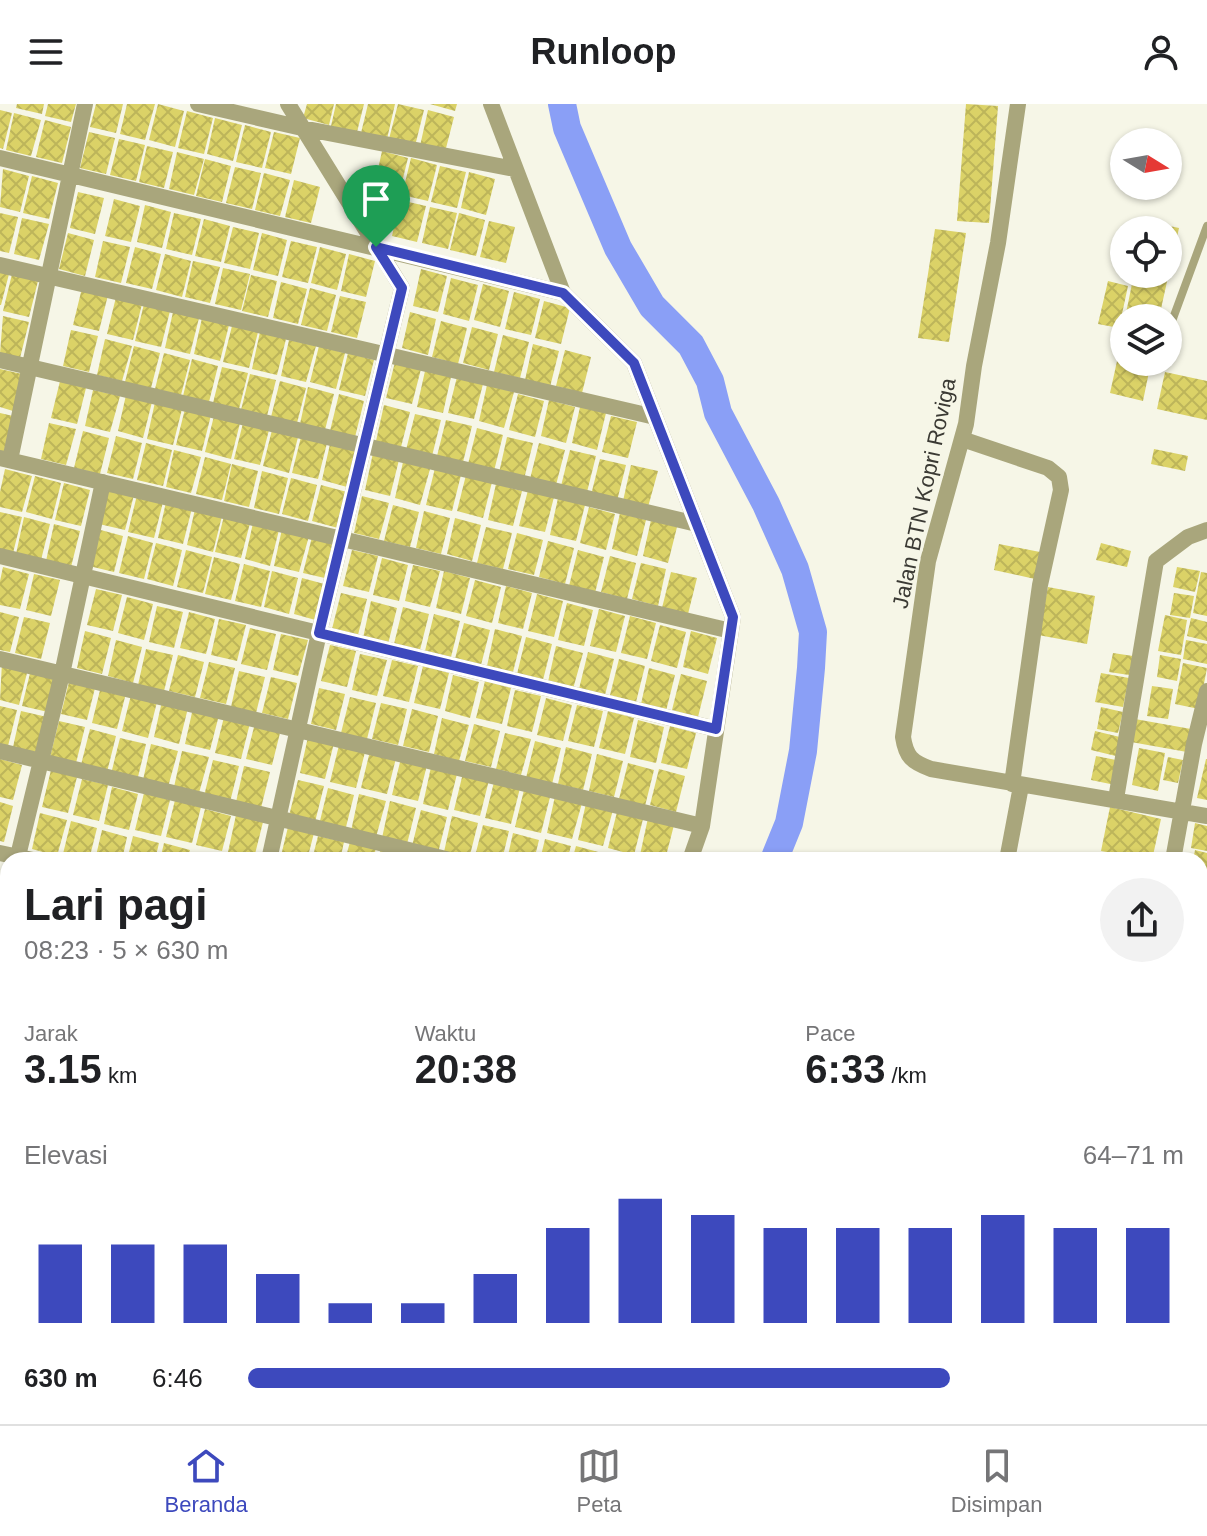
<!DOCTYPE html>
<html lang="id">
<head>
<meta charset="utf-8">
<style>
  :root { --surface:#fff; --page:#f2f2f2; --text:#202124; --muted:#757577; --line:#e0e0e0; --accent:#3d49bd }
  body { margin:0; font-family:Arial,sans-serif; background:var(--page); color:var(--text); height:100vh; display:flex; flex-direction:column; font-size:30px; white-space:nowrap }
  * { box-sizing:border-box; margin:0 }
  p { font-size:26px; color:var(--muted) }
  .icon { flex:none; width:44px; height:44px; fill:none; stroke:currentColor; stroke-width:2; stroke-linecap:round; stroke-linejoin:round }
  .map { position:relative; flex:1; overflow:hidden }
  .drawer { position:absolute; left:0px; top:748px; width:1208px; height:572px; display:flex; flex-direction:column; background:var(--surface); border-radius:24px 24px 0 0; box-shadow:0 2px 6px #0004 }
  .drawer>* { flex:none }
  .needle { width:52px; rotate:101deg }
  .controls { position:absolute; left:1110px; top:24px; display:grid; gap:16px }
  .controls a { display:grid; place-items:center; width:72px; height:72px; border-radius:50%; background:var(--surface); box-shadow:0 2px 6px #0004; font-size:40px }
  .pin { position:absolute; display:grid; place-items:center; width:68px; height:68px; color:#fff; margin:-82px -34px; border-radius:50% 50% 50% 0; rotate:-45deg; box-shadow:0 0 8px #0007 }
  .pin .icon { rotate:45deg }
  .round { display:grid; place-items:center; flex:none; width:84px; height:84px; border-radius:42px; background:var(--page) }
  .summary { display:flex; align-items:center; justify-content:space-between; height:136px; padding:0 24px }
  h1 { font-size:44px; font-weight:700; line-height:60px }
  .stats { display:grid; grid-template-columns:repeat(3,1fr); gap:12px; height:136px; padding:8px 24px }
  .stats div { display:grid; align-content:center }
  .stats b { font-size:40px; font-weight:700 }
  .stats small { font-size:22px; font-weight:400 }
  .stats p { font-size:22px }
  .chart { height:224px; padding:16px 24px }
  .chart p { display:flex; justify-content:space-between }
  .chart svg { width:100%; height:144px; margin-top:8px; stroke:var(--accent); stroke-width:6 }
  ul { padding:0 24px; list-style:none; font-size:26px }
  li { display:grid; grid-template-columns:128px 96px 1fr; align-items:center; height:60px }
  li i { height:20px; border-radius:10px; background:var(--accent) }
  header { display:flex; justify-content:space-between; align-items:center; height:104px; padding:0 24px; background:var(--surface); font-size:36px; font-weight:700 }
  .menu { display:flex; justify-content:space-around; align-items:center; height:112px; border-top:2px solid var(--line); background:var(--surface); font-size:22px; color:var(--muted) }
  .menu a { display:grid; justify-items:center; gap:4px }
  .menu .selected { color:var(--accent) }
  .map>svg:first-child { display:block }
</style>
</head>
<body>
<header><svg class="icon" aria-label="menu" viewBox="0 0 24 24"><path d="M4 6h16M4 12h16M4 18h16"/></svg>Runloop<svg class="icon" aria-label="person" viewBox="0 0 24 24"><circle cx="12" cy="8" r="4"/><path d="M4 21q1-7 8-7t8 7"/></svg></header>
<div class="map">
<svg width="1207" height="1320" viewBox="0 0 1207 1320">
  <defs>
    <pattern id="building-cross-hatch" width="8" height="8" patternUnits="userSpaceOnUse" patternTransform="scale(2)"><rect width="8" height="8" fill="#dbd267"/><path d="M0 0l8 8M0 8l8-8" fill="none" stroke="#bdb55a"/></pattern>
  </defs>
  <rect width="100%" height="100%" fill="#f6f6e7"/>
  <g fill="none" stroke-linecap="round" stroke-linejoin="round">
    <path stroke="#8a9ff6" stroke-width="28" d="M562 0 567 24 618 144 652 202 691 241 710 277 718 309 766 400 795 465 813 528 811 564 803 647 789 719 774 756
      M637 1320 639 1312"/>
  </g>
  <path fill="url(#building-cross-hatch)" d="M17 0H44L42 10 16 4Z
    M48 0H76L71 18 45 12Z
    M96 0H123L116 29 90 23Z
    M127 0H155L145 36 120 30Z
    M158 0 184 7 175 43 149 36Z
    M307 0H334L329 21 303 14Z
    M336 0H364L357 28 331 22Z
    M368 0H395L387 35 361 29Z
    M398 0 424 6 415 42 389 35Z
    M430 0H457L455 7Z
    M966 0 998 2 989 119 957 117Z
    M0 6 12 9 3 45 0 44Z
    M428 6 454 13 445 48 420 42Z
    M187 7 213 14 204 50 178 44Z
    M14 9 41 16 31 52 6 46Z
    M215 14 242 21 233 57 207 50Z
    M45 16 71 23 62 59 36 53Z
    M245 21 271 28 262 64 236 58Z
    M89 28 115 34 106 70 80 64Z
    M274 28 300 34 291 70 265 64Z
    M119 35 145 41 136 77 110 71Z
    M147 42 173 48 164 84 139 78Z
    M382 47 408 54 399 90 374 84Z
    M177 48 204 55 194 91 169 85Z
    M411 54 437 61 428 97 402 91Z
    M205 55 231 62 222 98 196 92Z
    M440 62 466 68 457 104 431 98Z
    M235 63 261 69 252 105 226 99Z
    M3 65 29 72 20 108 0 103Z
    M469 68 495 75 486 111 461 104Z
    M264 69 290 76 280 112 255 106Z
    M32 72 58 79 49 115 23 109Z
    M294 76 320 83 311 119 285 113Z
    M78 88 104 94 95 130 70 124Z
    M114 95 140 102 131 138 105 132Z
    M400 96 426 102 417 138 392 132Z
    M145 101 171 108 162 144 137 138Z
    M430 103 457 109 448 145 422 139Z
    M0 109 18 113 9 149 0 147Z
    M174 109 201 115 192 151 166 145Z
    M459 109 485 116 476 152 450 146Z
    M22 114 49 120 39 156 14 150Z
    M204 115 230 122 221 158 195 152Z
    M489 117 515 123 506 159 480 153Z
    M1146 117 1179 124 1169 169 1168 126H1144Z
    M233 123 259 129 250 165 224 159Z
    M935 125 966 129 949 238 918 234Z
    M68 129 94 136 85 172 59 165Z
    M262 129 287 136 278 172 253 166Z
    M103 137 130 143 121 179 95 173Z
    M291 137 317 143 308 179 282 173Z
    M135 143 161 150 152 185 126 179Z
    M320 143 346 150 337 186 311 179Z
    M165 150 191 157 182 193 156 186Z
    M349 150 375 157 366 193 341 187Z
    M193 157 220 163 210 199 185 193Z
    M223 164 250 170 241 206 215 200Z
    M421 165 447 172 438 208 413 202Z
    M0 168 9 170 1 201H0Z
    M12 170 38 177 29 213 3 207Z
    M1134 170 1168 173 1159 214H1125Z
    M251 171 277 177 268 213 242 207Z
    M451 174 478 181 469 217 443 210Z
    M1108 177 1128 182 1119 224 1098 220Z
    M281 178 307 185 298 220 273 214Z
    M483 180 509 187 500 223 474 216Z
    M82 184 108 191 99 227 73 221Z
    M310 184 336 191 327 227 301 221Z
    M514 188 540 195 531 231 505 225Z
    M340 192 366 198 357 234 331 228Z
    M116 193 142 200 133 236 107 230Z
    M544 197 570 204 561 240 535 234Z
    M144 200 170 207 161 243 135 237Z
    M173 208 199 214 190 250 165 244Z
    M410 208 436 215 428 251 402 244Z
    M3 212 29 218 20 254 0 249Z
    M202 214 229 221 220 257 194 250Z
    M441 217 467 224 458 260 432 253Z
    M232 222 258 228 249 264 223 258Z
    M472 223 498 230 489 266 463 259Z
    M71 226 98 232 89 268 63 262Z
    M260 228 286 235 277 271 252 265Z
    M1123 230 1124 258H1151L1143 297 1110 289Z
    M503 231 529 238 520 274 494 268Z
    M105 235 132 242 122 277 97 271Z
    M289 236 316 242 306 278 281 272Z
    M533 240 559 247 550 283 525 276Z
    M134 242 160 249 151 284 125 278Z
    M319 242 345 249 336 285 310 278Z
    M565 246 591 253 582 289 556 282Z
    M164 249 190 256 181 291 155 285Z
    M348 249 374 256 365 292 339 286Z
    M192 255 218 262 209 298 183 292Z
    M395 258 421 265 412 300 386 294Z
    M222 263 248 269 239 305 213 299Z
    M0 265 22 270 13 307 0 303Z
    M425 267 451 273 443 309 417 303Z
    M1165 268 1207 277V316L1157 305Z
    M250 270 276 276 267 312 241 306Z
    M457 273 483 280 474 315 448 309Z
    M60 277 86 284 77 320 51 314Z
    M280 277 306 284 297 319 271 313Z
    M487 281 514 288 504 324 479 317Z
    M308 283 334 290 325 326 300 320Z
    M93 286 120 292 110 328 85 322Z
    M339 290 364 297 355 333 330 327Z
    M518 290 544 297 535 333 509 326Z
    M126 291 152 298 143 334 118 327Z
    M549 296 575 303 566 339 541 332Z
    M155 298 182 305 173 341 147 335Z
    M384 301 410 308 401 343 376 337Z
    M580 303 606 309 597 346 572 339Z
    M185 305 211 311 202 347 176 341Z
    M0 309 13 312 4 348 0 347Z
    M415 310 441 316 432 352 406 346Z
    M214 312 240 319 231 355 205 348Z
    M611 312 637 318 628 354 602 348Z
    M446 316 472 322 463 358 437 352Z
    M49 319 76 325 66 361 41 355Z
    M243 319 269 326 260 361 234 355Z
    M477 324 503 331 494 367 468 360Z
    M272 326 298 333 289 369 263 362Z
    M83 327 109 334 100 370 74 364Z
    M116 332 142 339 133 375 107 369Z
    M301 333 327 339 318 375 292 369Z
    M507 333 533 339 524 375 499 369Z
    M146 339 172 346 163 382 137 376Z
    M539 339 565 346 556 381 530 375Z
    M330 340 356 346 347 383 322 376Z
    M1154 345 1188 352 1185 367 1151 360Z
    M174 346 201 353 191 389 166 383Z
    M570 346 596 352 587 388 561 382Z
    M373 349 399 356 390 392 365 386Z
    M205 353 231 360 222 396 196 390Z
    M600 355 626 361 617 397 591 391Z
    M403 358 430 365 420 401 395 394Z
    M232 360 258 367 249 403 224 397Z
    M631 361 658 367 648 403 623 397Z
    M435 364 461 371 452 407 426 401Z
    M5 365 32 372 22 408 0 403V388Z
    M262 367 288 374 279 410 254 404Z
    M466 371 492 378 483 414 457 407Z
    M35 372 61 379 52 415 26 408Z
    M291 374 317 381 308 417 282 410Z
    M64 379 90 386 81 422 55 416Z
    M496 380 522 387 513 422 488 416Z
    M321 381 347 388 338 424 312 417Z
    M108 384 134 391 125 426 99 420Z
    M528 386 554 393 545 428 519 422Z
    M137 391 163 398 154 434 128 428Z
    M362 392 389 399 379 435 354 429Z
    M558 394 585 401 576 437 550 431Z
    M166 398 192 404 183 440 158 434Z
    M393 401 419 408 410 443 384 437Z
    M589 403 615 410 606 446 580 439Z
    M195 405 222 412 213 448 187 441Z
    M424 407 450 414 441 450 416 444Z
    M0 408 22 413 13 449 0 446Z
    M620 409 646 416 637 452 612 445Z
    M224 412 250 419 241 454 215 448Z
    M24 413 50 420 41 456 16 450Z
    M455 414 481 421 472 457 447 450Z
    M651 416 677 423 668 459 643 452Z
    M253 419 279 426 270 462 245 455Z
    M54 420 80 427 71 463 46 457Z
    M486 423 512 429 503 465 477 459Z
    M97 425 123 432 114 468 89 462Z
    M282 425 309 432 299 468 274 462Z
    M517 429 543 436 534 471 508 465Z
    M128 432 153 439 144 475 119 469Z
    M312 433 338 439 329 475 303 469Z
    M548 437 574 444 565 480 539 473Z
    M156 439 182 446 173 482 147 475Z
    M1101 439 1131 447 1127 463 1096 456Z
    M999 440 1040 448 1035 475 994 466Z
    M186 446 212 453 203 489 177 483Z
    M352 446 378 452 369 488 343 482Z
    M578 446 604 453 595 489 569 482Z
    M610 452 636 459 627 495 601 488Z
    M214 453 240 460 231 496 205 490Z
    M382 454 408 461 399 497 373 491Z
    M641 459 666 465 658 502 632 495Z
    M244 460 270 467 261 503 235 497Z
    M413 461 440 467 430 503 405 497Z
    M3 463 29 470 20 505 0 501V477Z
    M1177 463 1200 467 1195 488 1173 483Z
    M272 467 298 474 289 510 264 503Z
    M444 467 470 474 461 510 436 504Z
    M671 468 697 474 688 510 662 504Z
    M1201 468 1207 469V512L1193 509Z
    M34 470 60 476 51 512 26 506Z
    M302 474 328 481 319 517 294 510Z
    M475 476 501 483 492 519 466 512Z
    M506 482 532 489 523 525 498 519Z
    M1048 483 1095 492 1087 540 1038 531Z
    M96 485 122 491 113 527 87 521Z
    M341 489 367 495 358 531 332 525Z
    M1174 489 1194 492 1190 514 1170 511Z
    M537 490 563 497 554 533 528 527Z
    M127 493 153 500 144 536 118 529Z
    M371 497 397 504 388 540 363 534Z
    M567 499 593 506 584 542 558 536Z
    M157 502 183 508 174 544 149 538Z
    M403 503 429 510 420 546 394 540Z
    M599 505 625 512 616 548 590 542Z
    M0 508 19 513 10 548 0 546Z
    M189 508 215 515 206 550 180 544Z
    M434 510 460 517 451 553 425 547Z
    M1165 511 1187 516 1181 551 1158 547Z
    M630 512 656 519 647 555 621 549Z
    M24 513 50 519 41 555 15 549Z
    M1191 514 1207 518V537L1187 532Z
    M219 515 246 521 237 557 211 551Z
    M464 519 490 526 481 561 455 555Z
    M660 521 686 528 677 564 651 557Z
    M250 524 276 530 267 566 241 560Z
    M495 525 522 532 513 568 487 562Z
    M85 527 111 534 102 570 77 564Z
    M691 527 717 534 708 570 683 563Z
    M281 530 308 536 298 572 273 566Z
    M526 533 552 540 543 576 517 570Z
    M116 536 142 543 133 579 108 572Z
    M1186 536 1207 540V560L1183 555Z
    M330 541 356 547 347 583 321 577Z
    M556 542 583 549 573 585 548 578Z
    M146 545 173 551 164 587 138 581Z
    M588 548 614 555 605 591 579 585Z
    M1113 549 1133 552 1129 571 1109 568Z
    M360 550 387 556 377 592 352 586Z
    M178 551 204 558 195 593 169 587Z
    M1160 551 1181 555 1177 577 1157 573Z
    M619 555 645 562 636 598 610 591Z
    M392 556 418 562 409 598 383 592Z
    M2 558 28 565 19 601 0 596Z
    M209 558 235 564 226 600 200 594Z
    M1183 559 1207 564 1199 605 1175 600Z
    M423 562 449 569 440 605 414 599Z
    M649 564 675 571 666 607 641 600Z
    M31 565 57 572 48 608 22 602Z
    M239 567 265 573 256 609 231 603Z
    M1101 569 1129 574 1123 603 1095 598Z
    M681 570 707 577 698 613 672 606Z
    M453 571 479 578 470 614 445 607Z
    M271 573 297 579 288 615 262 609Z
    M70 574 96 580 87 616 61 610Z
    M485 577 511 584 502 620 476 614Z
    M101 582 126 589 117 625 92 619Z
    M1152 582 1173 585 1168 615 1147 612Z
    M319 584 345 590 336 626 311 620Z
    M515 586 541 592 532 628 507 622Z
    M131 591 157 598 148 634 122 627Z
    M350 593 376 599 367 635 341 629Z
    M546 594 572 601 563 637 537 631Z
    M162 597 188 604 179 640 154 633Z
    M381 599 407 605 398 641 372 635Z
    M577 601 603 607 594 643 568 637Z
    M0 602 17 606 8 642 0 640Z
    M1101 603 1123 608 1118 629 1097 625Z
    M193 604 219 611 210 646 185 640Z
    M412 605 438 612 429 648 403 642Z
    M21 607 47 613 38 649 13 643Z
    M608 607 634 614 625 650 599 644Z
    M224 613 250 619 241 655 215 649Z
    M442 614 469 621 459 657 434 650Z
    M1135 615 1191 625 1187 648 1131 638Z
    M638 616 664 623 656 659 630 653Z
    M59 617 85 623 76 659 50 653Z
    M255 619 281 625 272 661 246 655Z
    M474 620 500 627 491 663 465 657Z
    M670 622 696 629 687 665 661 659Z
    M90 625 116 632 107 668 81 661Z
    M1095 627 1124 634 1120 653 1091 646Z
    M505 629 531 635 521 671 496 665Z
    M308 633 334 639 325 675 300 669Z
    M120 634 146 640 137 677 111 670Z
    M535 637 561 644 552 680 526 674Z
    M151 640 178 647 168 683 143 676Z
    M339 641 365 648 356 684 330 678Z
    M566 643 592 650 583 686 558 680Z
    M1139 644 1165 649 1158 687 1132 681Z
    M182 647 209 653 199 689 174 683Z
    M370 647 396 654 387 690 361 684Z
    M597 650 623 657 614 693 589 687Z
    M1096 652 1121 657 1115 681 1091 676Z
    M1168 653 1183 656 1178 679 1163 676Z
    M401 654 427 661 418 697 392 691Z
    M0 655 22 661 13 696 0 693Z
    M1206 655H1207V696L1197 694Z
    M213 656 239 662 230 698 204 692Z
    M628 659 654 666 645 702 619 695Z
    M244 662 270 668 261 704 236 698Z
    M431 663 457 670 448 706 423 700Z
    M659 665 685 672 676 708 650 701Z
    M51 666 77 673 68 709 42 703Z
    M463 669 489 676 480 712 454 706Z
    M82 675 108 681 99 717 73 711Z
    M298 676 324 682 315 718 289 712Z
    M494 678 520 684 511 720 485 714Z
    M112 683 138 690 129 726 104 720Z
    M328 684 354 691 345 727 319 721Z
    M524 686 550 693 541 729 515 723Z
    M144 689 170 696 161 732 135 726Z
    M359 690 386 697 376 733 351 727Z
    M555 692 582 699 572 735 547 729Z
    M175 696 201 703 192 739 166 733Z
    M390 697 416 704 407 740 382 734Z
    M0 698 13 702 4 738 0 737Z
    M586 699 613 706 603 742 578 736Z
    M1110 703 1161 715 1152 756 1101 747Z
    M205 705 231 712 222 747 196 741Z
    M421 706 447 713 438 749 412 742Z
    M617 708 643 715 634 751 608 744Z
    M40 709 67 716 57 752 32 745Z
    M236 711 263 718 254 754 228 748Z
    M452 712 478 719 469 755 444 748Z
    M648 714 674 721 665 756 640 751Z
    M71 717 97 724 89 756 62 754Z
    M1195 719 1207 722V747L1191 744Z
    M483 721 509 727 502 756H474Z
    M288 723 314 729 307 756H280Z
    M102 726 127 733 122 756H95Z
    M513 729 539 736 534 756H507Z
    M133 732 159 739 155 756H127Z
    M318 732 344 738 340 756H312Z
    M545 735 571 742 567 756H540Z
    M350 738 376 744 373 756H345Z
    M164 739 190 746 187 756H160Z
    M576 742 602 749 600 756H572Z
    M381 745 407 751 406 756H378Z
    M1195 746 1207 749V769L1200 768V756H1193Z
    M194 748 221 755V756H192Z
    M1200 772 1207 773V791L1200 790Z
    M1200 792 1207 793V812L1200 811Z
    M1200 814 1207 815V833L1200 832Z
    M1202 835 1207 836V857L1200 855Z
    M1202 860 1207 861V884L1200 883Z
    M4 861 8 862V901L0 899V878Z
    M0 911 8 913V951L0 949Z
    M0 956 8 958 1 988 0 987Z
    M3 1011 8 1012V1051L0 1049V1024Z"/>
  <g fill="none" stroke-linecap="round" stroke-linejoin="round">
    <path stroke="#a9a67c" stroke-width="8" d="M1168 228 1207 122"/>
    <path stroke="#a9a67c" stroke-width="16" d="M198 0 302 24 515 65
      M491 0 563 189 634 259 733 513 702 722 690 756
      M1018 0 998 139 974 262 966 320 928 457 903 633C906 653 912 658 931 665L1207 712
      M0 54 563 189
      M0 161 655 313
      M0 256 697 420
      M962 335 1048 364 1059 373 1061 386 1040 481 1012 680
      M0 354 731 527
      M10 356 85 0
      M0 452 716 625
      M0 555 702 722
      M0 647 450 756
      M1116 695 1156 457 1188 433 1207 426
      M0 749 33 756
      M17 756 62 570 103 378
      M269 756 319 529 402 184 288 0
      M1007 756 1021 682
      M1173 756 1194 640 1207 587
      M0 832 8 797
      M0 908 8 909
      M1200 946 1207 948
      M0 1001 8 1003
      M1200 1020 1207 1021
      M0 1103 8 1105
      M1200 1303 1207 1304
      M1063 1320 1064 1312"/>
  </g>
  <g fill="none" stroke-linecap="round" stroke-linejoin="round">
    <g stroke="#fff" stroke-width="16">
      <path id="route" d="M376 143 563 189 634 259 733 513 716 625 319 529 402 184Z"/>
    </g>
    <use href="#route" stroke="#3d49bd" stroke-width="10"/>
  </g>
  <g text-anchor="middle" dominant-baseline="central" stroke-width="6" stroke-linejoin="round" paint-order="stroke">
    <g font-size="22" fill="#3b3a34" stroke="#f6f6e7">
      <text transform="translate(924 389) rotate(-78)">Jalan BTN Kopri Roviga</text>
    </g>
  </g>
</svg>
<div class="controls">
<a><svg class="needle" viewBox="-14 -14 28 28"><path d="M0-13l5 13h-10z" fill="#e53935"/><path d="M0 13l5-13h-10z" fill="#757577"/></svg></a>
<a><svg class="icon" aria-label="locate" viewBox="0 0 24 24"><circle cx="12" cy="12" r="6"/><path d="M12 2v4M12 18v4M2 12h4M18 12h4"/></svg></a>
<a><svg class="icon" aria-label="layers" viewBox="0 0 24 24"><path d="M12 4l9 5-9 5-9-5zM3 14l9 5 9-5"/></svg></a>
</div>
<div class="pin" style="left:376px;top:143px;background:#1e9e55"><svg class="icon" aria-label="arrive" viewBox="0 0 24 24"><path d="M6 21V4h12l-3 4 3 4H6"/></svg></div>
<section class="drawer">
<div class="summary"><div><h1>Lari pagi</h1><p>08:23 · 5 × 630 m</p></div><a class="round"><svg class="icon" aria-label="share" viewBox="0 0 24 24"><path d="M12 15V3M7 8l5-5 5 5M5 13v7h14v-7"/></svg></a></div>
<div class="stats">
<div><p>Jarak</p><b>3.15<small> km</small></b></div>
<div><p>Waktu</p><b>20:38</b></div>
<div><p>Pace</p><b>6:33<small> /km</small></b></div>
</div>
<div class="chart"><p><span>Elevasi</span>64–71 m</p>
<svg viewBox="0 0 160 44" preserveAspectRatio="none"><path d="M5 44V20M15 44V20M25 44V20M35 44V29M45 44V38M55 44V38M65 44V29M75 44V15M85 44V6M95 44V11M105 44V15M115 44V15M125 44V15M135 44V11M145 44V15M155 44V15"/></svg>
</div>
<ul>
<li><b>630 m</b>6:46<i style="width:75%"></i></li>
</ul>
</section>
</div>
<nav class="menu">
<a class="selected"><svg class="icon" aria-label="home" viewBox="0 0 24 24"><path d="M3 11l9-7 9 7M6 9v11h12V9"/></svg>Beranda</a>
<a><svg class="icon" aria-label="map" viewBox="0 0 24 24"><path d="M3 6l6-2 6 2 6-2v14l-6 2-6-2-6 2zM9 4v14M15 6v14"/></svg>Peta</a>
<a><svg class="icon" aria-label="saved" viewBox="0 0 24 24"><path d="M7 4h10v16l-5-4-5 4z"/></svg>Disimpan</a>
</nav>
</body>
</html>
